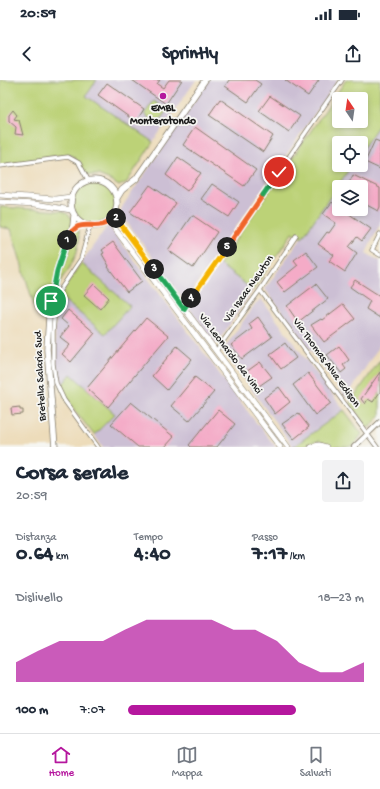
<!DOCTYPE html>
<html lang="it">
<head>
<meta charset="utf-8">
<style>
  :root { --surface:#fff; --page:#f2f2f3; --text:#1f2937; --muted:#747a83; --line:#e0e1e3; --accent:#b5179e }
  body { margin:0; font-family:"Gochi Hand",sans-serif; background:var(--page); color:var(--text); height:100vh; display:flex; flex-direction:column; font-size:15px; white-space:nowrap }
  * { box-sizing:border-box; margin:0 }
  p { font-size:13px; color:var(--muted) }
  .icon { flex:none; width:22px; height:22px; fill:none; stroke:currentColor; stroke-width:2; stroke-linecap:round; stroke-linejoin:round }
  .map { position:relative; height:367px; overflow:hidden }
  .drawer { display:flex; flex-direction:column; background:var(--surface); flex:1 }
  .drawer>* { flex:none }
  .needle { width:26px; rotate:347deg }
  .tools { position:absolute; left:332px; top:12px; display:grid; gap:8px }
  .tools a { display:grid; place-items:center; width:36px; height:36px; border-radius:4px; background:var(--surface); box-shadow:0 2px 6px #0003; font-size:20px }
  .pin { position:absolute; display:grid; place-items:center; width:34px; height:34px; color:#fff; margin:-17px; border:2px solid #fff; border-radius:50%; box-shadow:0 1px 4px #0007 }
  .km { position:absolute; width:20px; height:20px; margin:-10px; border-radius:50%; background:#222; color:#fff; font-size:11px; line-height:20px; text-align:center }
  .round { display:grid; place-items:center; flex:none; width:42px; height:42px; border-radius:4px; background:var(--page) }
  .summary { display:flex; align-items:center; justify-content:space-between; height:68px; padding:0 16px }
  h1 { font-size:22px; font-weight:700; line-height:30px }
  .figures { display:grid; grid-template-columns:repeat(3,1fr); gap:6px; height:68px; padding:4px 16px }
  .figures div { display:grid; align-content:center }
  .figures b { font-size:20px; font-weight:700 }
  .figures small { font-size:11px; font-weight:400 }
  .figures p { font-size:11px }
  .chart { height:112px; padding:8px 16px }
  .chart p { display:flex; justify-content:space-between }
  .chart svg { width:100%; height:72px; margin-top:4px; fill:var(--accent); opacity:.7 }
  ul { padding:0 16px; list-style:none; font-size:13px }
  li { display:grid; grid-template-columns:64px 48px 1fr; align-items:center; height:30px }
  li i { height:10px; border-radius:5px; background:var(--accent) }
  .status { display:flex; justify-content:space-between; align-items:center; height:28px; padding:0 20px; background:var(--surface); direction:ltr }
  .status svg { height:11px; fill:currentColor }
  header { display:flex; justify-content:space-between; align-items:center; height:52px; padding:0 16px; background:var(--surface); font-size:18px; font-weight:700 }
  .dock { display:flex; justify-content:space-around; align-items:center; height:56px; border-top:1px solid var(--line); background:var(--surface); font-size:11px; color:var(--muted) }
  .dock a { display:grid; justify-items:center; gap:2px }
  .dock .current { color:var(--accent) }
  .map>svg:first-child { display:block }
</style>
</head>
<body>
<div class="status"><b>20:59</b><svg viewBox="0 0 49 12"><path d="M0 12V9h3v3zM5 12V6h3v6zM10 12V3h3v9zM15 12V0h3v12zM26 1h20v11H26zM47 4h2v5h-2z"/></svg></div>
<header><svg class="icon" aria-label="back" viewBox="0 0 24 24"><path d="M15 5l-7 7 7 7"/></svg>Sprintly<svg class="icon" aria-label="share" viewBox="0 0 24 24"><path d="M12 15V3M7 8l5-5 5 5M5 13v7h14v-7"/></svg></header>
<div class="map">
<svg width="380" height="367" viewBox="0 0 380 367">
  <rect width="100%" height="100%" fill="#f6f6f2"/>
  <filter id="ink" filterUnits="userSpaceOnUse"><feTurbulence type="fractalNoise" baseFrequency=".025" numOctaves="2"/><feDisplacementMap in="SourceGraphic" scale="8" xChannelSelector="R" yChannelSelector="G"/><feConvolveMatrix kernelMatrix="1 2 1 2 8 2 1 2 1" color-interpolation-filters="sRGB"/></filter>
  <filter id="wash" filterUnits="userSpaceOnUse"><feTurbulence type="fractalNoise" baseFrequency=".012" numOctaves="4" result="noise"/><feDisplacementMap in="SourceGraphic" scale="16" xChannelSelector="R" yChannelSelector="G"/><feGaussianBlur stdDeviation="0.9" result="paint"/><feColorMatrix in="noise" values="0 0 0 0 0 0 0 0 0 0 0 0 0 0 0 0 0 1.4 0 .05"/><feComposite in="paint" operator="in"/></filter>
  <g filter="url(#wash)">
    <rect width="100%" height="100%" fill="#eddcba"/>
    <path fill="#ccbfd4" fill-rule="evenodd" d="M97 0H196L153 62 86 16Z
      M209 0H338L186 219H183L120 133 122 127Z
      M380 43V144L366 173 380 181V265L346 318 265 209 352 85H361V71ZM339 107H361V129H339Z
      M108 145 255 341 276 367H103L94 355 114 334 71 294 61 306 56 290 55 248 59 216 105 254 129 225 81 183Z
      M219 184 253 210 216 265 189 228Z
      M261 219 344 330 293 367 223 270 255 224Z"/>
    <path fill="#bcd277" stroke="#6c774a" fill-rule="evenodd" d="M0 0H97L86 16 153 62 127 102 119 106 108 99 98 95H87L74 77 68 74 0 85Z
      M346 0H380V43L361 71V63H339V85H352L302 158 293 152 253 210 219 184ZM339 19H361V41H339Z
      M154 21 167 30 157 44 144 34Z
      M73 123a21 21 0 1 1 42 0a21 21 0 1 1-42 0Z
      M0 127 62 131C69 134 71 137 75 144 92 171 52 211 36 232L11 149 0 147Z
      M81 183 130 226 105 254 59 216Z
      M380 280V336L370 347H367L350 323Z
      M71 294 115 334 94 355 66 319 61 306Z
      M344 330 362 354 354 365 348 367H332L319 361 310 363 304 367H293Z"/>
    <g id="blocks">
      <path fill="#f4abc7" d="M132 0H160L157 4 163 8 169 0H182L166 24Z
        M229 0H255L261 4 248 22 225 6Z
        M285 0H319L308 16Z
        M107 3 144 29 136 42 98 15Z
        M270 16 300 36 289 52 259 31Z
        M220 19 273 56 263 72 209 35Z
        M13 30 17 35 14 39 19 40 23 55 15 54 16 47 9 41V35Z
        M195 47 256 90 244 106 183 65Z
        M375 60 380 62V89L365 82Z
        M178 77 201 93 187 111 166 95Z
        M353 95 380 108V127L378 131 361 122V107H347Z
        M212 104 239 122 229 137 201 119Z
        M150 105 176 123 157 151 130 132Z
        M332 122 339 129H342L371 149 362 161 357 157 349 167 357 173 345 192 329 181 334 175 318 164 327 152 329 153 336 143 323 134Z
        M192 135 217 152 193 188 168 170Z
        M113 162 142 201 127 212 108 187 109 186 102 174 104 173 102 170Z
        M306 171 318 187 285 212 277 202 298 185 294 180Z
        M355 200 380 216V238L366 229 370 221 350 207Z
        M94 204 109 218 100 229 84 215Z
        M316 204 328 219 298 242 287 226Z
        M343 224 355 239 324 262 311 245 321 239 322 240Z
        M68 230 95 253 71 282 62 274 70 265 60 257 69 246 61 239Z
        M258 237 272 257 242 279 231 265 252 249 249 244Z
        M146 238 168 256 108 327 87 308Z
        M285 263 296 278 281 289 270 274Z
        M177 266 192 279 167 310 152 296Z
        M339 266 349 280 343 285 346 289 341 293 327 275Z
        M260 282 272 297 256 308 246 292Z
        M380 292V312L373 322 368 319 365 324 361 319Z
        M308 293 331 323 315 335 293 305Z
        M195 297 214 312 189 341 171 326Z
        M279 307 290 322 275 334 264 318Z
        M131 322 174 357 165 367H138L111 344Z
        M20 327V330H23V334L12 335 11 328Z
        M218 330 235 344 217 367H191L189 365Z
        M298 333 309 347 294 359 282 344Z"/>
    </g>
  </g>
  <g filter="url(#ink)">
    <use href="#blocks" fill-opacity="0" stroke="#847c6b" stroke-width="1"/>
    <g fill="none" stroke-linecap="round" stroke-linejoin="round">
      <g stroke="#847c6b" stroke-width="5">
        <path id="minor" d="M0 86 68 77 79 83 88 100
          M90 146 81 179 56 216 53 251V284L56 303 64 320 98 367
          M380 154 372 170 380 175
          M260 210 377 367
          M184 229 342 0
          M216 271 260 210 296 156"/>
      </g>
      <g stroke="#847c6b" stroke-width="6">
        <path id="tertiary" d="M354 367 380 342"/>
      </g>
      <g stroke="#847c6b" stroke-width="6">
        <path id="secondary" d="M0 115 55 119 71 117
          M0 122 35 124 71 130
          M114 135 288 367
          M109 141 280 367
          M311 367 319 365 326 367"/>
      </g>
      <g stroke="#847c6b" stroke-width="7">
        <path id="primary" d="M71 123a23 23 0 1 1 46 0a23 23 0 1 1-46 0Z
          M117 118 122 110 136 99 205 0
          M55 367 47 269 49 238 57 191 73 146 74 136"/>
      </g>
      <use href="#minor" stroke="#fff" stroke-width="3.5"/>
      <use href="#tertiary" stroke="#fff" stroke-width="4.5"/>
      <use href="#secondary" stroke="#fff" stroke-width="5"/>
      <use href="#primary" stroke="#fff" stroke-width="5.5"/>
    </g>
  </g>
  <g fill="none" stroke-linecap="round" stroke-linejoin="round" filter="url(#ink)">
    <g stroke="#fff" stroke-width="8">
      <path id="split-1" d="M51 221 57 191 67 160"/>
    </g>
    <g stroke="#fff" stroke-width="8">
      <path id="split-2" d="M67 160C80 130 97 159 114 135L116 138"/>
    </g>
    <g stroke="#fff" stroke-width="8">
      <path id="split-3" d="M116 138 154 189"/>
    </g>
    <g stroke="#fff" stroke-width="8">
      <path id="split-4" d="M154 189 184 229 191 218"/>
    </g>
    <g stroke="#fff" stroke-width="8">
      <path id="split-5" d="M191 218 227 167"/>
    </g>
    <g stroke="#fff" stroke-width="8">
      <path id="split-6" d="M227 167 263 115"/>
    </g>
    <g stroke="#fff" stroke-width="8">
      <path id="split-7" d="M263 115 279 92"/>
    </g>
    <use href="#split-1" stroke="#22a559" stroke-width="5"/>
    <use href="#split-2" stroke="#f0652b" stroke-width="5"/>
    <use href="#split-3" stroke="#f5b400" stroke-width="5"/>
    <use href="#split-4" stroke="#22a559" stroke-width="5"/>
    <use href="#split-5" stroke="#f5b400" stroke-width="5"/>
    <use href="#split-6" stroke="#f0652b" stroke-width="5"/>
    <use href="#split-7" stroke="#22a559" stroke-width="5"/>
  </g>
  <circle fill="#b5179e" stroke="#f6f6f2" stroke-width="1.5" cx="163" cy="16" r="4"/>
  <g text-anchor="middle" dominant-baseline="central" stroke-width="3.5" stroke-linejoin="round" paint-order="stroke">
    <g font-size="11" font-weight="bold" fill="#1c1c1c" stroke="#f6f6f2">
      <text x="163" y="29">EMBL<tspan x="163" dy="13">Monterotondo</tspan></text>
    </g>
    <g font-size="11" fill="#1c1c1c" stroke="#f6f6f2">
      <text transform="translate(249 209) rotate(-55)">Via Isaac Newton</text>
      <text transform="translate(230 274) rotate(53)">Via Leonardo da Vinci</text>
      <text transform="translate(326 283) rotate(54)">Via Thomas Alva Edison</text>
      <text transform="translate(41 296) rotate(-93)">Bretella Salaria Sud</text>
    </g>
  </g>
</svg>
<div class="tools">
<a><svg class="needle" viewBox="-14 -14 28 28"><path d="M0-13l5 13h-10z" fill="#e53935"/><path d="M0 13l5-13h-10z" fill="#747a83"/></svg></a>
<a><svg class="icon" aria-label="locate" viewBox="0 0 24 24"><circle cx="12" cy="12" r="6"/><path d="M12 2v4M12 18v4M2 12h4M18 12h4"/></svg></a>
<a><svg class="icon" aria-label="layers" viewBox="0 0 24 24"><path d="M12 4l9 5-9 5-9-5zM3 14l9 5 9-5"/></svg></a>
</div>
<div class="pin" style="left:51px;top:221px;background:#1e9e55"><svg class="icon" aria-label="arrive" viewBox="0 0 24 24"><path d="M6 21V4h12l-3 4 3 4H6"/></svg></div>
<div class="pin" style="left:279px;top:92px;background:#d93025"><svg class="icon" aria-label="check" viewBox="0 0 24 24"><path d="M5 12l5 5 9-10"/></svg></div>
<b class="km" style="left:67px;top:160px">1</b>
<b class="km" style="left:116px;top:138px">2</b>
<b class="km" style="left:154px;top:189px">3</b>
<b class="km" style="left:191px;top:218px">4</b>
<b class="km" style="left:227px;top:167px">5</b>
</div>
<section class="drawer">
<div class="summary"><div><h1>Corsa serale</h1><p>20:59</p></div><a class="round"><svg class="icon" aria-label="share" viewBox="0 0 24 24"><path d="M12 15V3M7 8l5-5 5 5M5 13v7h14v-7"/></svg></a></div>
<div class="figures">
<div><p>Distanza</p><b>0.64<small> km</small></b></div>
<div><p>Tempo</p><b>4:40</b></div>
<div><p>Passo</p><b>7:17<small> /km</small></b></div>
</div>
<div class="chart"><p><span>Dislivello</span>18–23 m</p>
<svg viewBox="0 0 160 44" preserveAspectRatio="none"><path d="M0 44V32L10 25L20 19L30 19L40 19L50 12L60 6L70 6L80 6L90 6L100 12L110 12L120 19L130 32L140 38L150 38L160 32V44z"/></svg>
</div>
<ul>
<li><b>100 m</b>7:07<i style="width:71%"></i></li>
</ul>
</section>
<nav class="dock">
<a class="current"><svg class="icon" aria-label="home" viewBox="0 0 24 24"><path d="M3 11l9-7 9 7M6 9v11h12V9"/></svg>Home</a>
<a><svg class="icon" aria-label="map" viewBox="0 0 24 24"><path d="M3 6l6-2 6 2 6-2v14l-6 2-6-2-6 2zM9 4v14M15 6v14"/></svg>Mappa</a>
<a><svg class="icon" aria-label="saved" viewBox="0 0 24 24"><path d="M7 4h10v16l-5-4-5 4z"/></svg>Salvati</a>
</nav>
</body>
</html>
